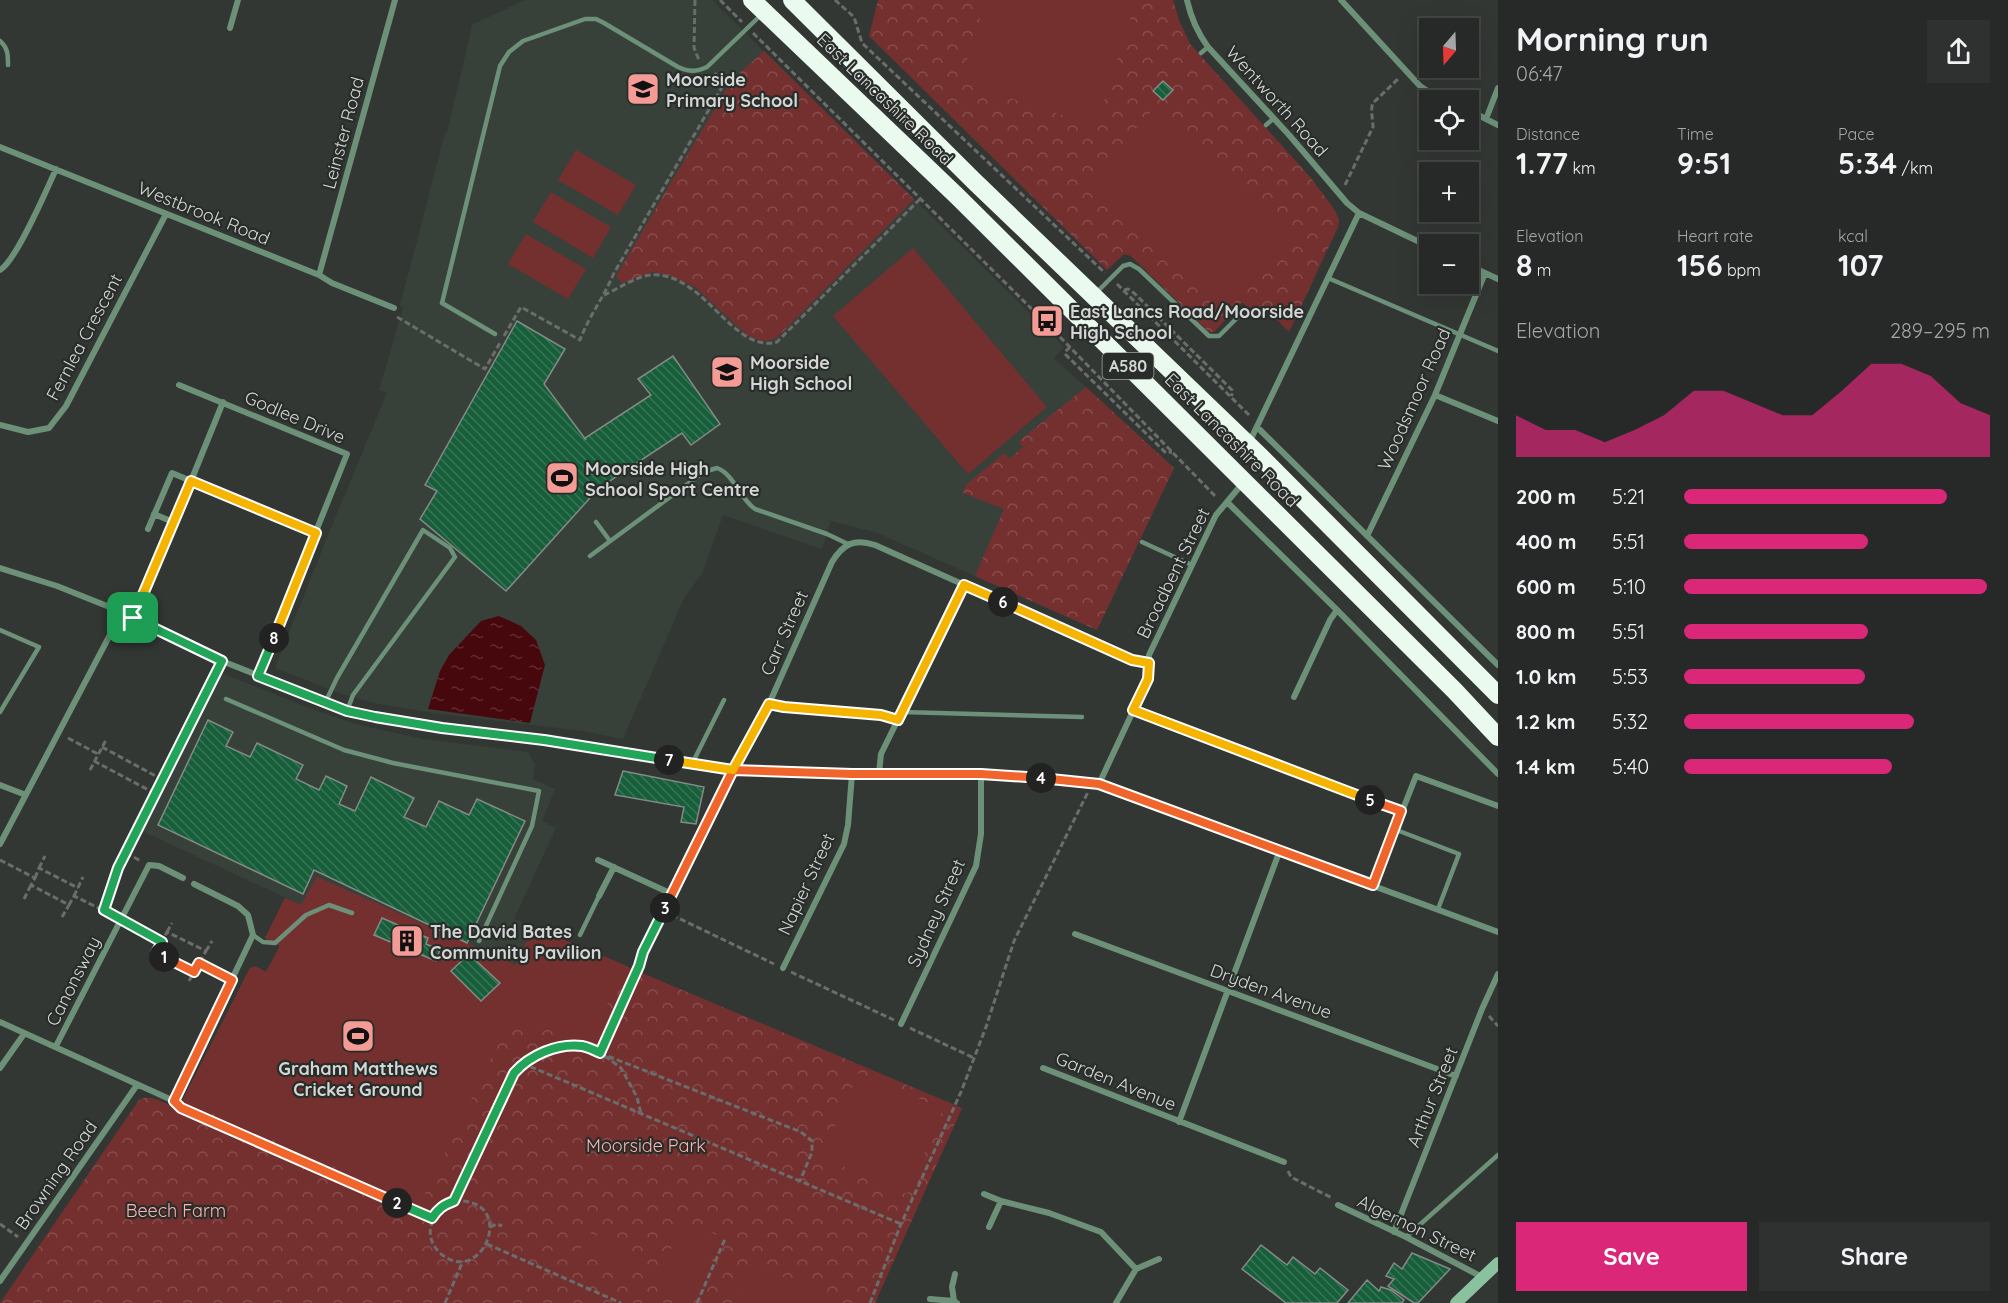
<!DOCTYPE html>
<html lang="en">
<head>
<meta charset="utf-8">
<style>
  :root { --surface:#262927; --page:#2e312f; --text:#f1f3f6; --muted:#a4a6a7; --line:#424544; --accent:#db2777 }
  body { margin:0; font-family:Quicksand,sans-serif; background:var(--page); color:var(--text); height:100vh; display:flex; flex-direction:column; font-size:22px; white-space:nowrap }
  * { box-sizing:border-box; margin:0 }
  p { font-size:20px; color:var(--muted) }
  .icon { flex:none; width:33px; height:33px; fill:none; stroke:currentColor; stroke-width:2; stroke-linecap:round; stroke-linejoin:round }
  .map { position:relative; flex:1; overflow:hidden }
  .details { display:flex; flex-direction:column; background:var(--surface); width:510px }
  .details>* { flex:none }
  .needle { width:39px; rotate:199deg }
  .buttons { position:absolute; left:1419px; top:18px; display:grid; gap:12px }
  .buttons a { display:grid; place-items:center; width:60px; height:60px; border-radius:0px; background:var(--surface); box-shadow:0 6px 24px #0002,0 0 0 2px var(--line); font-size:30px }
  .pin { position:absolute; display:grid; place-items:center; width:51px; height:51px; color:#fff; margin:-26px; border-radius:12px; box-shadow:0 3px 9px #0006 }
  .km { position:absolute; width:30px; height:30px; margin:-15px; border-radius:50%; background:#222; color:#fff; font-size:16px; line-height:30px; text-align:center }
  .round { display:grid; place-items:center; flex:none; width:63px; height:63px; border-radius:0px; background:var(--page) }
  .overview { display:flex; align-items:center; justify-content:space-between; height:102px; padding:0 18px }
  h1 { font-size:33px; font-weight:700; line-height:45px }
  .stats { display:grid; grid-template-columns:repeat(3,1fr); gap:9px; height:102px; padding:6px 18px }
  .stats div { display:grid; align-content:center }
  .stats b { font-size:30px; font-weight:700 }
  .stats small { font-size:16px; font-weight:400 }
  .stats p { font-size:16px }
  .chart { height:168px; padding:12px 18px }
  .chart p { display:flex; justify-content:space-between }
  .chart svg { width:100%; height:108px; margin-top:6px; fill:var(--accent); opacity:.7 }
  .cta { display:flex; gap:12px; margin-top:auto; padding:12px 18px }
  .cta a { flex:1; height:69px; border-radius:0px; background:var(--accent); color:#fff; font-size:24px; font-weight:700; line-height:69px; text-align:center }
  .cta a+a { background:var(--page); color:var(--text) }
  ul { padding:0 18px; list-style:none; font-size:20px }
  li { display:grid; grid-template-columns:96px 72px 1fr; align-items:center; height:45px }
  li i { height:15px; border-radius:8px; background:var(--accent) }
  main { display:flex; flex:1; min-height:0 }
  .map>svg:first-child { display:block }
</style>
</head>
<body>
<main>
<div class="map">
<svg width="1498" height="1303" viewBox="0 0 1498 1303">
  <defs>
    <pattern id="park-crowns" width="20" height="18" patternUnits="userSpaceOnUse" patternTransform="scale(1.5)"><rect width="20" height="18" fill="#74302f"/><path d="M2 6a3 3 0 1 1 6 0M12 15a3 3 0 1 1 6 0" fill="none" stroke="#874d4c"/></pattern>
    <pattern id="water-ripples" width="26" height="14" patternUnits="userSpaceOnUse" patternTransform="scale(1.5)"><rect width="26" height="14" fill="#47080d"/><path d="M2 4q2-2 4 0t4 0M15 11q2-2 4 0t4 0" fill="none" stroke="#612b2f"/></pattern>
    <pattern id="building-back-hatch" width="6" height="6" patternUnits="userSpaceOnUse" patternTransform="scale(1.5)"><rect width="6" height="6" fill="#175e3a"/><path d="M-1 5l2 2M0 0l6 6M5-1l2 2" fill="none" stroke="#387456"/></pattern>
  </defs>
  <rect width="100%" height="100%" fill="#333734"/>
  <path fill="#37413a" d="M525 0H712L1064 347 1054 358 1174 468 1097 630 875 532 831 521 822 549 723 515 701 576H700L683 600 623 739 583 731 434 713 379 704 345 695 275 668 331 528 387 393 379 390 403 308 400 306 445 133H447L473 22 474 24Z
    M219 672 312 709 358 725 424 739 528 752 535 764 533 779 555 789 542 821 556 828 514 919 533 927 516 965 317 878 301 905 140 830 179 757Z"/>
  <path fill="url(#park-crowns)" d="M878 0H1173L1179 20 1190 44 1311 178 1334 209 1339 220 1338 227 1289 332 1268 311 1260 319 1242 302 1214 332H1209L1131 256 1124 254 1107 270 869 36Z
    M764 51 914 199 777 338 764 341 748 336 695 287 670 275 652 272 622 283 616 276 731 81Z
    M1086 387 1174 468 1097 630 975 576 1004 509 963 493 966 485 1004 453 1009 459 1023 447 1019 441Z
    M317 877 516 965 533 927 962 1108 875 1303H0L139 1100C152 1093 166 1105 178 1109L250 968 255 966 266 972 280 946 265 938 285 898 301 905Z"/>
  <path fill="#74302f" d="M986 0H1136L1096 126 960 82Z
    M1152 111 1292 238 1224 314 1083 187Z
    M576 150 636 185 618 215 558 180Z
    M551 192 611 227 593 258 533 222Z
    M526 234 586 269 568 299 508 264Z
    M913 248 1047 407 968 474 833 316Z
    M317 877 516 965 533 927 625 965 589 1045 543 1028 510 1019 420 1204 183 1100 250 968 255 966 266 972 280 946 265 938 285 898 301 905Z
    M858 1073 943 1109 907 1194 822 1157Z
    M683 1221 722 1237 693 1303 655 1287Z
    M588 1232 641 1255 632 1276 579 1253Z
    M749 1262 832 1298 830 1303H732Z"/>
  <path fill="url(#water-ripples)" d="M499 616 521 626 536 640 545 665 530 723 428 709 440 671 449 655 481 621Z"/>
  <path fill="url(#building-back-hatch)" stroke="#858a87" stroke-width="1.5" d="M1163 81 1173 90 1163 100 1153 91Z
    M517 321 565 349 544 384 586 440 585 438 651 395 638 379 673 356 720 424 691 445 682 433 599 488 506 591 420 519 437 491 425 485Z
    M208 720 233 732 226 746 250 757 257 743 303 765 296 779 319 790 326 776 347 786 339 804 355 811 371 777 414 798 404 817 426 827 439 801 469 815 477 799 525 821 467 943 314 870 303 894 158 825Z
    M623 771 704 787 696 824 681 822 684 807 615 795Z
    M382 918 428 938 426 944 440 950 436 961 374 935Z
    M469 954 500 983 481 1001 451 971Z
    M1261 1245 1287 1265 1293 1257 1315 1274 1320 1268 1348 1290 1337 1303H1286L1242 1269Z
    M1412 1253 1450 1269 1418 1303H1414L1388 1286 1394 1279 1386 1276 1394 1263 1402 1269Z
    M1367 1280 1379 1291 1381 1287 1391 1290 1404 1300 1402 1303H1348Z"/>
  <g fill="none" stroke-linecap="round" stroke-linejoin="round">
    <path stroke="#6a6d6b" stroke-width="3" stroke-dasharray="6 3" stroke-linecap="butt" d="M695 0 694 48 699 60
      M720 0 742 22
      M835 0 854 17 862 43 1105 273
      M753 33 1059 336 1217 498
      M1345 185 1373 127C1373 120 1370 109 1373 103L1399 78
      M1117 284 1250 416
      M1124 290 1128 289 1134 293 1232 390 1233 393 1231 396
      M604 295C618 289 636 276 651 275 704 271 732 354 777 342L920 199
      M397 317 485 369 501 341
      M504 336 521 307 580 340C589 316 604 297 614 273L725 82 713 72
      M1070 347 1065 352 1066 355 1166 453 1172 452
      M68 738 98 754
      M102 747 163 780
      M94 761 156 794
      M90 770 106 740
      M126 853 141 861
      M0 860 35 878 31 885 69 905 74 896 113 915
      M39 868 45 856
      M35 878 39 868 78 888
      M74 896 83 877
      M24 899 31 885
      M104 910 118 869 218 668
      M672 915 774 964
      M62 917 69 905
      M129 924 162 942 167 932 206 951 199 963 223 975
      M167 932 172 923
      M162 942 156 953 194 972 199 963
      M206 951 212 941
      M151 961 156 953
      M791 972 894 1020
      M189 981 194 972
      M1489 1016 1498 1026
      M910 1028 974 1058
      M600 1053 801 1132 812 1141V1152L800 1181
      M605 1056 621 1068 637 1097 641 1114
      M522 1063 901 1224
      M181 1108 432 1218
      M1288 1171 1291 1177 1332 1198
      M454 1201C521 1197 481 1292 439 1252 421 1234 433 1209 454 1201L514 1073C530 1055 557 1043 582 1046 588 1047 594 1050 600 1053L641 962
      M0 1224 18 1237
      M490 1227 497 1224 502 1226
      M487 1244 621 1303
      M445 1303 463 1261
      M697 1303 725 1239
      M870 1303 901 1224 961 1092 986 1027 1014 941 1088 792"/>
    <path stroke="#6d9079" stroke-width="4.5" d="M0 41C8 48 8 55 8 65
      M1201 53 1208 47
      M1266 125 1273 119
      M1328 278 1498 351
      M1097 292 1123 266 1130 264 1139 269 1209 336H1219L1242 313
      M495 334 442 303 500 66 509 52 523 41 585 19H596L604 23 678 67C689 72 696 72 707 67L762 14
      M596 522 610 541
      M1142 542 1192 565
      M590 556 704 472 717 468C734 474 740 499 755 509L827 534 848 544
      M0 630 39 647 0 712
      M226 699 344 750 393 763 539 791 532 826 479 941
      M325 703 337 678 423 530 450 548 455 557 353 695 347 711
      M769 704 784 707 881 715 898 720
      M1133 710 1401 811
      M902 712 1082 717
      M692 764 724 700
      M1394 829 1459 854 1438 909
      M253 935 263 942 275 943 306 915 329 905 352 913
      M580 935 599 896
      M1406 1237 1498 1155"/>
    <path stroke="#6d9079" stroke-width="6" d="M1187 0C1191 18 1197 32 1208 47L1290 136 1347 203 1359 213 1430 247
      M1341 0 1420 86 1435 96 1445 100
      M230 28 238 0
      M1498 88 1486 119 1498 125
      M1468 110 1486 119
      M0 147 319 275 332 283 394 308
      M1468 265 1498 279
      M0 270C16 261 47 189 56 169
      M319 275 395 0
      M179 385 347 454 258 676
      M1435 395 1498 421
      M0 425 28 432 49 428 66 406 166 214
      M1257 427 1498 665
      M1249 443 1359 213
      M1227 502 1337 610 1498 774
      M154 514 173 522
      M148 529 172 473 191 481 223 402
      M1367 536 1435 395 1485 273
      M0 568 57 586 122 612 222 661 347 711 406 723 544 740 733 770 852 774H981L1092 782 1498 932
      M133 618 191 481 316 533
      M1294 697 1330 620 1337 610
      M879 773 881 754 964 585
      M1099 784 1148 679 1149 655 1216 515 1242 484
      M0 785 26 795
      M0 844 122 612
      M598 860 672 894
      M1373 885 1416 776 1498 806
      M599 896 614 867
      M1075 934 1456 1076
      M643 952 729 776 769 704 832 562C843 544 854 538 875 545L1132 660 1149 663
      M783 968 844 844 848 825 852 774
      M0 1022 174 1101 253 935 248 915 238 906 194 884
      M901 1024 976 866 981 834V774
      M56 1046 149 865 159 866 183 878
      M0 1068 24 1034
      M1043 1068 1284 1162
      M1179 1122 1280 850
      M984 1194 1001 1201
      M1338 1205 1406 1237 1482 1277
      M989 1227 1001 1201 1049 1213 1101 1232 1136 1269
      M1394 1232 1482 1009 1498 974
      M0 1281 137 1085
      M930 1299 954 1301 957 1303
      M954 1301 952 1287 955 1274
      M1116 1303 1136 1269 1159 1259"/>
    <path stroke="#8ac29f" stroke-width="12" d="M1456 1303 1498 1263"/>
    <path stroke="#eafaef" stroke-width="18" d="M752 0 958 197 1455 691 1498 737
      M792 0 974 181 1260 456 1498 695"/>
  </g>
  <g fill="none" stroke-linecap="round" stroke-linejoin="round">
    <g stroke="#fff" stroke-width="12">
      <path id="split-1" d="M133 618 222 661 118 868 104 910 162 942 156 953 164 957"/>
    </g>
    <g stroke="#fff" stroke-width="12">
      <path id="split-2" d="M164 957 194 972 199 963 232 980 174 1101 181 1108 397 1203"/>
    </g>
    <g stroke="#fff" stroke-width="12">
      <path id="split-3" d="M397 1203 432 1218C438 1209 443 1205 454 1201L514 1073C530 1055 557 1043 582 1046 588 1047 594 1050 600 1053L639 966 643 952 665 908"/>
    </g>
    <g stroke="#fff" stroke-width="12">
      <path id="split-4" d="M665 908 733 770 852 774H981L1041 778"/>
    </g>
    <g stroke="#fff" stroke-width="12">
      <path id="split-5" d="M1041 778 1099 784 1373 885 1401 811 1370 800"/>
    </g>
    <g stroke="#fff" stroke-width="12">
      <path id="split-6" d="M1003 602 1132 660 1149 663 1148 679 1133 710 1370 800"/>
    </g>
    <g stroke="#fff" stroke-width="12">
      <path id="split-7" d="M669 760 733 770 769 704 784 707 881 715 898 720 964 585 1003 602"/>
    </g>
    <g stroke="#fff" stroke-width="12">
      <path id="split-8" d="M274 638 258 676 347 711 375 717 442 728 544 740 669 760"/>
    </g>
    <g stroke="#fff" stroke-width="12">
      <path id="split-9" d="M133 618 191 481 316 533 274 638"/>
    </g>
    <use href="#split-1" stroke="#22a559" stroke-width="8"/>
    <use href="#split-2" stroke="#f0652b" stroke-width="8"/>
    <use href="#split-3" stroke="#22a559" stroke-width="8"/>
    <use href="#split-4" stroke="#f0652b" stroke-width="8"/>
    <use href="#split-5" stroke="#f0652b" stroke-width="8"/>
    <use href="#split-6" stroke="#f5b400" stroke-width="8"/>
    <use href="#split-7" stroke="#f5b400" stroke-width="8"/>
    <use href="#split-8" stroke="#22a559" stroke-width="8"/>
    <use href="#split-9" stroke="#f5b400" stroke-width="8"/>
  </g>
  <defs>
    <g id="school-square" transform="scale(1.725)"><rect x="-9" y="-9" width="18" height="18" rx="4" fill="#f59b96" stroke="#292d2a"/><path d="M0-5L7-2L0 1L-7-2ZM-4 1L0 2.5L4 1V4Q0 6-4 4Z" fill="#111"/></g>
    <g id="bus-square" transform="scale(1.725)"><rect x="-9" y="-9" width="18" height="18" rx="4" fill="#f59b96" stroke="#292d2a"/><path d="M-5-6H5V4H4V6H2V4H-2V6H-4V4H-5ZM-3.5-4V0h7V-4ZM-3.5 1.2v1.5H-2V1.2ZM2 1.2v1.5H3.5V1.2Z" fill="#111"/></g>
    <g id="stadium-square" transform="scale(1.725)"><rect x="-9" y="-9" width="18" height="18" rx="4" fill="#f59b96" stroke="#292d2a"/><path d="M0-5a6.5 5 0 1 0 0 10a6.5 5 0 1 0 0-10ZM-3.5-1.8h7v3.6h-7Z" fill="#111"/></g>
    <g id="building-square" transform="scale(1.725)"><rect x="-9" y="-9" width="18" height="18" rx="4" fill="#f59b96" stroke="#292d2a"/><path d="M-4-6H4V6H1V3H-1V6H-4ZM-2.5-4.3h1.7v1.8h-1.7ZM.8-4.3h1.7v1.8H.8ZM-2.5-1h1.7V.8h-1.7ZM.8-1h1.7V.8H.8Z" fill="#111"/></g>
  </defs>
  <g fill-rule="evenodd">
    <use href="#school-square" x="643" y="89"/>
    <use href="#bus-square" x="1047" y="321"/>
    <use href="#school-square" x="727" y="372"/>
    <use href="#stadium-square" x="562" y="478"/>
    <use href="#building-square" x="407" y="941"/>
    <use href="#stadium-square" x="358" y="1036"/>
  </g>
  <g text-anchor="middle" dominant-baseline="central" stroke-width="4.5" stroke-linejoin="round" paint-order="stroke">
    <rect fill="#292d2a" stroke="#a0a3a1" stroke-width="1.5" x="1102.5" y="353" width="51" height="26" rx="4.5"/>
    <g font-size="16" font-weight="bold" fill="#d3d6d4">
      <text x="1128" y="366">A580</text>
    </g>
    <g font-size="18" font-weight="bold" fill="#d3d6d4" stroke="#292d2a" text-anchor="start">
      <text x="666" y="79">Moorside<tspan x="666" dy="21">Primary School</tspan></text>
      <text x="1070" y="311">East Lancs Road/Moorside<tspan x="1070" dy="21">High School</tspan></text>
      <text x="750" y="362">Moorside<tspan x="750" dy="21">High School</tspan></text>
      <text x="585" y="468">Moorside High<tspan x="585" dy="21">School Sport Centre</tspan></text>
      <text x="430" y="931">The David Bates<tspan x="430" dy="21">Community Pavilion</tspan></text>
      <text x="358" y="1068" text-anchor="middle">Graham Matthews<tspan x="358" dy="21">Cricket Ground</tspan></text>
    </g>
    <g font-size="18" fill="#d3d6d4" stroke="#292d2a">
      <text transform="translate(885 99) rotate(44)">East Lancashire Road</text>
      <text transform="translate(1277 101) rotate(48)">Wentworth Road</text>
      <text transform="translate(343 133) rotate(-75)">Leinster Road</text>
      <text transform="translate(204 213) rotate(22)">Westbrook Road</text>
      <text transform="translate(84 337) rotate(-62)">Fernlea Crescent</text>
      <text transform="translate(1414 399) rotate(-66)">Woodsmoor Road</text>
      <text transform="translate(295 417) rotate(23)">Godlee Drive</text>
      <text transform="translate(1232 440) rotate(45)">East Lancashire Road</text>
      <text transform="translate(1173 573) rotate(-64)">Broadbent Street</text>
      <text transform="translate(784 633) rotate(-66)">Carr Street</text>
      <text transform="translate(806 884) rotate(-65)">Napier Street</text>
      <text transform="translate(936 913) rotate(-66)">Sydney Street</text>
      <text transform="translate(73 981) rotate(-63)">Canonsway</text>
      <text transform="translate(1271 991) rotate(20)">Dryden Avenue</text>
      <text transform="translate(1116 1081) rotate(22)">Garden Avenue</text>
      <text transform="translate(1432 1097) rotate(-68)">Arthur Street</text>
      <text transform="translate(56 1175) rotate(-55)">Browning Road</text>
      <text transform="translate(1417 1228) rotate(26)">Algernon Street</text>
    </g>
    <g font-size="18" fill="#fbb2ad" stroke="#292d2a">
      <text x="646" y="1145">Moorside Park</text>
      <text x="176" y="1210">Beech Farm</text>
    </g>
  </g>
</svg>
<div class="buttons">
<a><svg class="needle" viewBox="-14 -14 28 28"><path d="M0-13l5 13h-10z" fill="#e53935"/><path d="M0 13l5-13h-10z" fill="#a4a6a7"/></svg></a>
<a><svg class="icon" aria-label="locate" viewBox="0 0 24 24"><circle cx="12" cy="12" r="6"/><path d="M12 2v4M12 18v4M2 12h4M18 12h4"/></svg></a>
<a>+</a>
<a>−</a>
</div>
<div class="pin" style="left:133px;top:618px;background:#1e9e55"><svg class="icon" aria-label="arrive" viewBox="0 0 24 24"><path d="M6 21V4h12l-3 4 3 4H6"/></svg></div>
<b class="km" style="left:164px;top:957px">1</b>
<b class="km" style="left:397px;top:1203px">2</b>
<b class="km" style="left:665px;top:908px">3</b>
<b class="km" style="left:1041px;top:778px">4</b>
<b class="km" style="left:1370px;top:800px">5</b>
<b class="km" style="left:1003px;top:602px">6</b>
<b class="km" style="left:669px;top:760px">7</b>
<b class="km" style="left:274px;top:638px">8</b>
</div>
<section class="details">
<div class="overview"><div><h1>Morning run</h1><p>06:47</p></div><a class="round"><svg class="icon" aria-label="share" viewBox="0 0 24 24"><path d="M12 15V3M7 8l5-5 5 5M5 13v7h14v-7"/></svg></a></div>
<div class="stats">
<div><p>Distance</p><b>1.77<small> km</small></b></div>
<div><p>Time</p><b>9:51</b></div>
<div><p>Pace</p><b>5:34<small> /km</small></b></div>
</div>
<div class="stats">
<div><p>Elevation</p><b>8<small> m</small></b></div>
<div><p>Heart rate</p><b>156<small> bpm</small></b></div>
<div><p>kcal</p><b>107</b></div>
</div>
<div class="chart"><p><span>Elevation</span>289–295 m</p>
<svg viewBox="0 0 160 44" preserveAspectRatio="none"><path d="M0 44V27L10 33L20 33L30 38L40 33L50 27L60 17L70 17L80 22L90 27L100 27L110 17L120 6L130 6L140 11L150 22L160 27V44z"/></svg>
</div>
<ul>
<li><b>200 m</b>5:21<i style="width:86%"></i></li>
<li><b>400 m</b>5:51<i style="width:60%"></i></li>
<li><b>600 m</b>5:10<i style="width:99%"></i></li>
<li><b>800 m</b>5:51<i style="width:60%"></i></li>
<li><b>1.0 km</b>5:53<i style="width:59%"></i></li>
<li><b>1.2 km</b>5:32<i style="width:75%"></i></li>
<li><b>1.4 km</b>5:40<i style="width:68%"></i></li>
</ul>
<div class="cta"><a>Save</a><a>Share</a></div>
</section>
</main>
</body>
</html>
